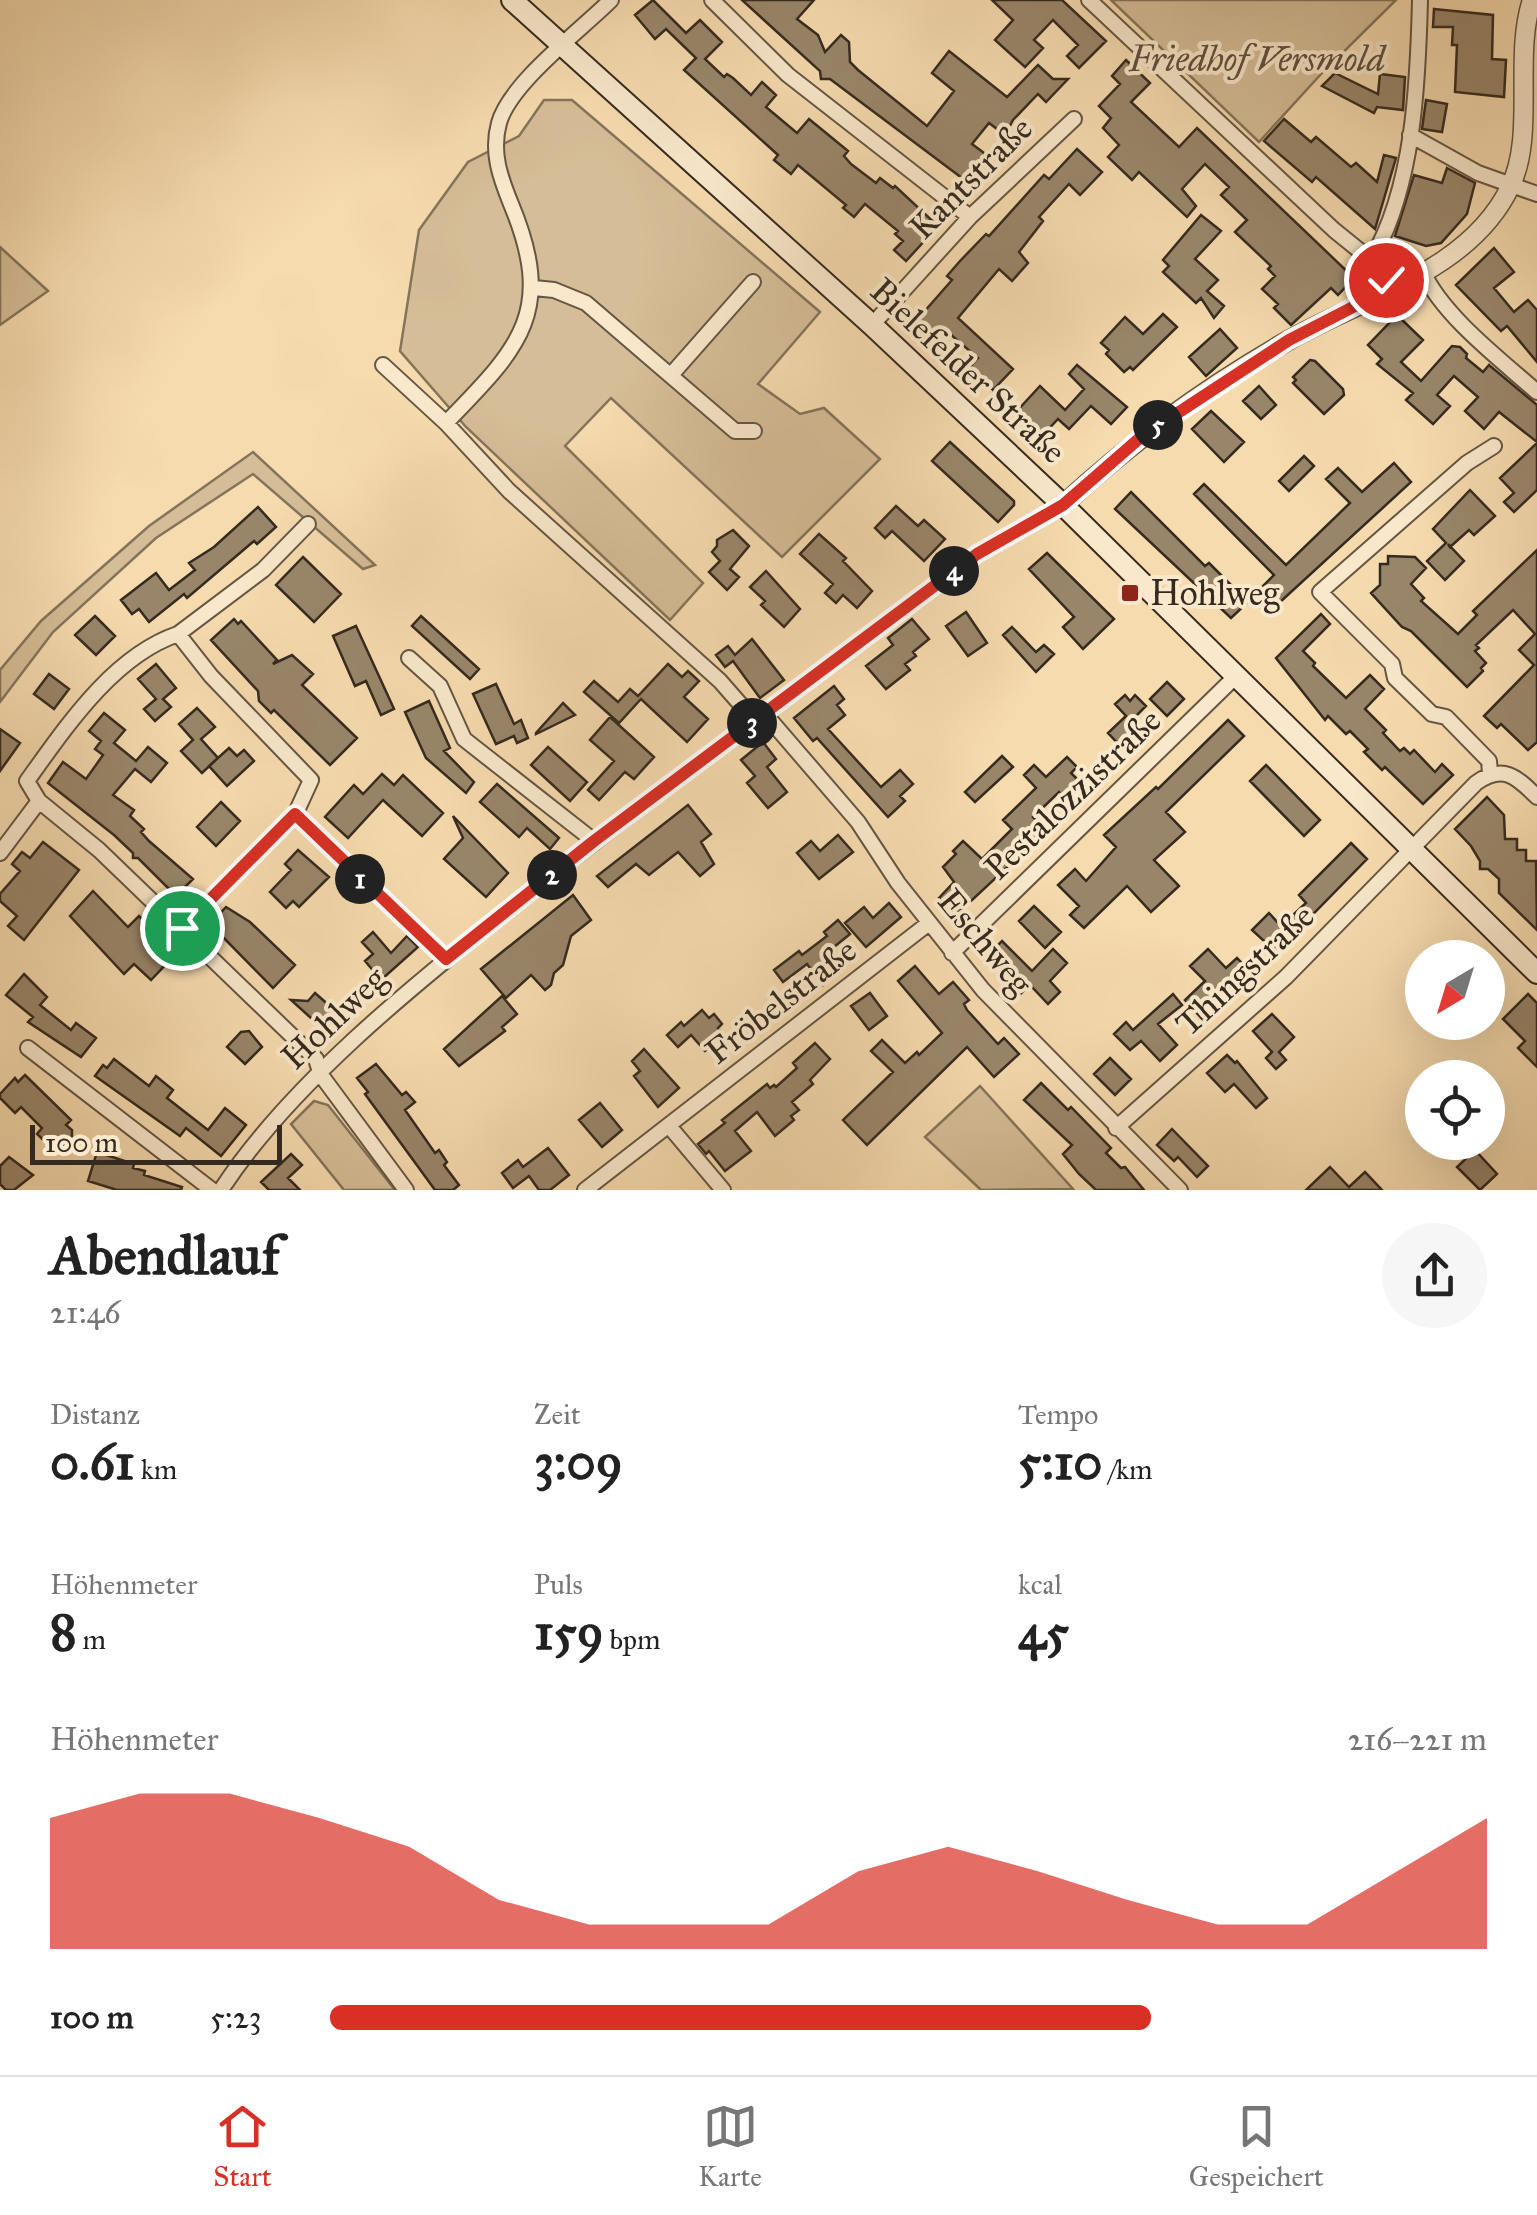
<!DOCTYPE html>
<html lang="de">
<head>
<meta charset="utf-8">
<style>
  :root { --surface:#fff; --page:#f6f6f6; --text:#222; --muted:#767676; --line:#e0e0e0; --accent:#d93025 }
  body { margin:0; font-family:"IM FELL Great Primer",serif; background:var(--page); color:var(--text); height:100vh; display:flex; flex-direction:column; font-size:38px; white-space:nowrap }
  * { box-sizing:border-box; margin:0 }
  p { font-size:32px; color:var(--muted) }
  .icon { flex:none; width:55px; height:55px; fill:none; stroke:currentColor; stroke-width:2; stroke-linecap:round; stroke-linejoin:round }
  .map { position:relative; height:1190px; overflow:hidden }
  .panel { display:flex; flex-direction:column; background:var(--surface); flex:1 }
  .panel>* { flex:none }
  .needle { width:65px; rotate:218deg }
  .fabs { position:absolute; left:1405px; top:940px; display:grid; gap:20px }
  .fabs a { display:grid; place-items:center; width:100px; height:100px; border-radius:50%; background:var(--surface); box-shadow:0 10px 40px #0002; font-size:50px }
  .scale { position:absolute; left:30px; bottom:25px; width:252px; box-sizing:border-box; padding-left:10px; border:5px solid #352a1f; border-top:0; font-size:28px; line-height:35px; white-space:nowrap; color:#352a1f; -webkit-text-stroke:8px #f9e8cb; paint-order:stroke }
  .pin { position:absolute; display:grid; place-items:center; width:85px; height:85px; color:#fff; margin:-42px; border:5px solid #fff; border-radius:50%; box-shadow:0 2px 10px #0007 }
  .km { position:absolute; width:50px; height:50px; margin:-25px; border-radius:50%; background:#222; color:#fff; font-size:28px; line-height:50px; text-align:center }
  .round { display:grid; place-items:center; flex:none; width:105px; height:105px; border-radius:52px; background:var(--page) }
  .head { display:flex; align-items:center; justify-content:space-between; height:170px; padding:0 50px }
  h1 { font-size:55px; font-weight:700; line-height:75px }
  .metrics { display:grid; grid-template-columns:repeat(3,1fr); gap:15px; height:170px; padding:10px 50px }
  .metrics div { display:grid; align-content:center }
  .metrics b { font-size:50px; font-weight:700 }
  .metrics small { font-size:28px; font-weight:400 }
  .metrics p { font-size:28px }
  .chart { height:280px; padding:20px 50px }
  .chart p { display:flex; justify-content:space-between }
  .chart svg { width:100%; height:180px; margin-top:10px; fill:var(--accent); opacity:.7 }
  ul { padding:0 50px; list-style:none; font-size:32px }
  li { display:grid; grid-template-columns:160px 120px 1fr; align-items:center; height:75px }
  li i { height:25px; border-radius:12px; background:var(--accent) }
  .tab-bar { display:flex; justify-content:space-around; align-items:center; height:140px; border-top:2px solid var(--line); background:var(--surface); font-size:28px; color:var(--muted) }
  .tab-bar a { display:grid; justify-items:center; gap:5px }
  .tab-bar .on { color:var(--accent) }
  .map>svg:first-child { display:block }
</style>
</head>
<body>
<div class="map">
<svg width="1537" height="1190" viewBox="0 0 1537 1190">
  <rect width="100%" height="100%" fill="#f6dbaf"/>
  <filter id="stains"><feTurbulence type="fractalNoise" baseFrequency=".002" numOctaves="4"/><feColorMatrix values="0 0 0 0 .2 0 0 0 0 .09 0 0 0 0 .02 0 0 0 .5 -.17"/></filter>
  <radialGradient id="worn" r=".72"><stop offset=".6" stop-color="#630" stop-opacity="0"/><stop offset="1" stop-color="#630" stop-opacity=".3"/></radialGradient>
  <path fill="#d5bd97" stroke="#85745b" stroke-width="2.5" d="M1111 0H1396L1322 73 1259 142Z
    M544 100H572L820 312 758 384 800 414 824 408 880 459 782 557 611 398 565 446 703 583 670 620 466 427 400 351 419 230 468 162 519 136Z
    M0 247 48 291 0 325Z
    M253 452 375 565 363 569 253 474 156 538 53 632 0 702V670L41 621 149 526Z
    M980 1086 1073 1189 981 1190 925 1137Z
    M314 1101 328 1105 395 1190H344L291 1124Z"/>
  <path fill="#99866a" stroke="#352a1f" stroke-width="2.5" d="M653 0 686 33 700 20 722 42 705 59 724 77 727 74 733 78 751 95 762 82 776 95 766 107 797 133 809 119 848 151 844 156 851 164 876 183 880 178 893 188 895 186 938 226 906 261 894 250 903 241 895 234 898 231 865 204 854 217 843 208 846 205 798 165 791 174 774 160 778 155 684 70 696 58 666 29 655 39 635 15Z
    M742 0H814L797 19 818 35 825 52 841 35 849 42 850 62 858 70 927 126 954 91 932 73 949 51 1007 97 1038 65 1053 79H1068L1046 102 1038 94 1013 120 1005 135 989 123 972 144 988 156 966 181 830 79H821L820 71Z
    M992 0H1062L1106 41 1079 68 1067 56 1078 45 1053 20 1034 40 1043 48 1025 67 995 40 1013 20Z
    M1434 9 1493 15 1492 59 1506 60 1504 97 1455 92 1457 45H1452L1453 27H1433Z
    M1126 60 1150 83 1131 102 1179 147 1197 128 1354 278 1338 295 1331 288 1291 325 1274 308 1278 304 1262 289 1275 276 1268 269 1271 266 1235 232 1247 220 1221 195 1229 187 1205 164 1182 189 1196 206 1187 217 1139 172 1132 180 1108 157 1119 145 1103 128 1111 118 1099 106 1120 84 1112 76Z
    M1335 73 1378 94 1380 74 1405 77 1403 110 1377 107 1374 113 1322 86Z
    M1426 100 1447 104 1442 132 1422 129Z
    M1284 119 1311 142 1316 137 1351 167 1356 163 1377 182 1384 155 1396 158 1375 229 1316 177 1312 182 1264 141Z
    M1077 149 1102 172 1080 195 1069 184 1039 217 1043 221 1019 252 1028 263 1012 281 999 269 958 318 1013 369 993 390 969 368 978 358 949 333 939 340 917 320 952 280 947 276 960 261 986 234 989 236 1044 175 1049 179Z
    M1447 168 1475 183 1467 214 1441 243 1426 246 1395 236 1414 175 1442 183Z
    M1201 215 1221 231 1195 259 1218 280 1207 291 1224 306 1214 318 1201 298 1196 303 1163 272 1169 266 1163 260Z
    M1494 248 1514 272 1494 288 1514 312 1528 300 1537 310V362L1507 326 1501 331 1456 285Z
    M1163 314 1177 327 1133 370 1130 367 1124 372 1106 354 1109 350 1101 343 1125 317 1143 334Z
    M1397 315 1423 340 1401 362 1421 381 1452 346 1460 347 1467 354 1466 358 1483 372 1489 365 1537 405V442L1499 412 1484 429 1465 411 1478 397 1454 376 1437 395 1450 406 1433 424 1406 400 1413 393 1377 364 1382 359 1368 345Z
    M1220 329 1237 348 1206 376 1189 357Z
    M1310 360 1315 361 1343 389 1344 395 1324 414 1293 383 1296 380 1293 377Z
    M1077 365 1127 407 1111 424 1091 406 1069 429 1058 419 1042 436 1016 412 1040 386 1065 410 1084 389 1069 374Z
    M1259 386 1276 405 1261 419 1243 401Z
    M1211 411 1244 442 1224 462 1192 429Z
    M950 442 1014 501V505L998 522 932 461Z
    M1537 443V490L1514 512 1504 502 1514 493 1500 478Z
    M1304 456 1314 466 1289 491 1279 481Z
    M1394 463 1411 482 1267 614 1251 598 1274 575 1194 494 1204 484 1286 565 1350 503 1326 479 1338 468 1362 492Z
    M1470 490 1495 516 1474 535 1469 530 1450 547 1448 544 1464 561 1445 580 1427 561 1446 543 1433 529Z
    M1131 492 1205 566 1209 563 1248 602 1231 618 1115 509Z
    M896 506 918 526 924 520 945 539 924 561 892 531 885 538 875 528Z
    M258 507 276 527 257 544 254 541 187 598 184 594 149 622 139 609 132 614 121 600 156 573 169 590 195 570 189 563 214 547Z
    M733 530 749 546 730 569 739 577 727 590 709 572 720 561 712 552 717 546V540Z
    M819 534 846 558 843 561 872 591 857 608 843 595 836 603 825 593 833 584 800 554Z
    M1537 550V742L1528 750 1501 724 1497 728 1484 716 1534 665 1519 650 1535 634 1513 610 1476 645 1479 648 1475 651 1486 663 1481 668 1483 671 1467 687 1411 631 1402 627 1371 593 1380 585V564H1388V556L1415 557 1426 568 1411 584 1424 598 1421 601 1458 634 1477 615 1473 611Z
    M1047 553 1114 619 1083 649 1063 627 1074 617 1029 569Z
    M303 557 341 594 314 622 276 585Z
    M766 571 800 609 784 627 761 605 765 601 750 587Z
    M966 612 987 643 968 656 946 626Z
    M1321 614 1330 624 1303 651 1315 663 1313 666 1346 698 1370 675 1384 689 1365 709 1386 730 1383 733 1400 751 1404 748 1410 754 1414 750 1435 772 1442 764 1453 775 1423 804 1385 767 1382 770 1364 752 1368 749 1350 731 1346 734 1328 716 1325 720 1276 658Z
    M95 616 115 636 96 655 75 635Z
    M421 616 479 669 470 679 412 626Z
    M234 619 238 624 241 621 277 660 273 664 292 655 313 674 302 685 357 738 330 765 274 710 271 713 259 701 258 691 211 640Z
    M912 619 929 639 913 652 916 656 905 664 910 670 886 689 866 666 893 645 888 638Z
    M356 626 394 709 381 715 366 681 355 686 333 636Z
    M1012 627 1036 652 1044 645 1054 654 1036 672 1003 635Z
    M752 639 784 680 760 698 733 661 725 667 716 655 728 646 735 655Z
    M156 664 176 688 163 699 171 707 155 721 144 709 156 699 138 679Z
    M668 664 682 677 688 671 699 681 684 697 708 719 687 742 641 699 619 723 584 692 594 681 618 702 630 689 638 696Z
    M49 674 69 689 54 709 34 694Z
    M1167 682 1184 699 1167 716 1150 699Z
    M496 684 514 724 521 720 528 738 517 743 514 736 496 744 473 694Z
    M834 686 844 699 837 705 845 715 828 729 881 787 900 770 913 784 900 796 905 801 888 817 817 738 813 741 794 718Z
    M1125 695 1130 701 1135 695 1146 706 1132 720 1147 735 1128 754 1108 733 1126 716 1115 704Z
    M429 701 450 748 444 751 474 782 466 793 426 758 405 712Z
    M563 703 575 715 536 734V733Z
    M197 708 215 727 201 739 218 758 202 773 181 751 193 740 179 724Z
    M104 713 125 730 114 743 136 761 148 747 167 763 151 782 135 769 113 795 134 810 130 816 144 829 141 832 149 841 193 879 176 896 138 858H133V853L114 835 48 783 63 762 86 779 103 755 95 749 101 741 89 731Z
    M610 717 654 757 634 779 625 772 599 800 588 790 614 761 590 740Z
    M1228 720 1244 736 1166 812 1185 832 1154 860 1179 886 1151 912 1127 886 1084 928 1070 915 1079 906 1058 885 1075 869 1086 881 1116 847 1104 835 1156 787 1158 789Z
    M0 729 20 743 0 771Z
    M763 742 776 759 767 767 787 792 768 808 747 783 755 776 741 760Z
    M548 747 587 782 570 801 531 765Z
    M229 748 237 756 244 750 254 761 227 786 209 766Z
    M1002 756 1013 767 975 802 965 792Z
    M1067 757 1077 767 1071 773 1088 790 1072 806 1059 792 1033 817 1046 831 956 915 939 898 954 882 943 867 956 854 953 851 963 841 982 859 1012 829 1003 820 1036 788 1024 775 1034 765 1046 777Z
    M1266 765 1320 820 1304 836 1250 781Z
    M382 774 394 785 403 775 443 813 422 836 383 800 348 838 325 817 354 785 363 794Z
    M497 784 559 838 550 849 527 828 519 837 480 802Z
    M1487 797 1504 815 1505 839H1517V850H1526V861H1536L1537 930 1499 893V879L1488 869H1480V861L1471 846 1455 829Z
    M221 802 240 821 216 846 197 827Z
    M688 805 711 834 701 842 714 864 700 876 678 852 649 875 636 864 608 887 597 876Z
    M453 816 508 873 486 897 444 859 463 838Z
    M838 835 853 852 819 879 797 853 811 841 820 851Z
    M43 842 79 870 24 940 8 926 17 916 0 901V894L20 871 12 864 22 852 30 858Z
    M1351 843 1367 859 1276 952 1252 930 1269 913 1281 926 1306 903 1299 895Z
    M298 850 329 877 299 907 293 901 286 908 270 892 291 870 285 864Z
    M93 891 128 927 139 916 149 926 142 934 170 960 151 980 134 964 124 974 70 916Z
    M573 895 591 920 571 936 563 965 554 973 551 985 545 990 531 975 506 998 481 969Z
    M889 903 901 917 866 947 845 923 864 907 873 918Z
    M1034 906 1061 932 1045 948 1019 921Z
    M226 907 250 922 295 965 273 988 210 924Z
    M838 920 850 934 829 951 843 969 823 985 807 964 783 982 774 970 799 951 802 955 827 936 824 932Z
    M373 932 391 953 407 936 418 947 381 980 365 961 373 954 362 942Z
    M1002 941 1032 971 1053 949 1067 963 1050 981 1060 992 1048 1004 1030 985 1017 997 1005 986 1010 981 986 957Z
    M1208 949 1226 968 1237 958 1254 976 1204 1021 1185 1000 1205 981 1190 966Z
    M915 966 939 994 953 982 969 1000 964 1004 967 1010 998 1044 1004 1038 1019 1054 994 1077 967 1047 867 1145 843 1120 893 1072 871 1051 882 1040 905 1063 917 1052 919 1055 942 1033 898 981Z
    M24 974 47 997 40 1005 71 1030 76 1023 96 1038 81 1057 28 1022 33 1017 6 995Z
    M315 993 348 1022 332 1037 291 1000 308 1001Z
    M870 993 887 1016 869 1030 851 1006Z
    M1173 994 1182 1005 1158 1024 1177 1045 1160 1061 1141 1041 1130 1050 1114 1034 1126 1022 1133 1030Z
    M1528 994 1537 1003V1067L1518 1048 1525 1041 1503 1019Z
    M502 996 517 1014 502 1027 505 1031 459 1066 444 1049Z
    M702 1010 709 1018 714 1014 722 1024 718 1028 723 1034 705 1051 691 1035 678 1047 667 1035 681 1022 684 1026Z
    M1272 1014 1294 1037 1279 1052 1286 1060 1276 1069 1266 1058 1272 1052 1253 1031Z
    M249 1031 262 1047 245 1064 227 1047 241 1032Z
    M815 1043 830 1059 810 1080 813 1084 792 1102 799 1110 791 1116 794 1120 775 1136 757 1112 735 1131 751 1151 725 1171 709 1151 706 1154 698 1144 725 1123 722 1120 767 1084 770 1088 774 1085 776 1087 797 1068 793 1063Z
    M644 1049 679 1088 658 1107 634 1076 640 1071 632 1061Z
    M1227 1055 1235 1063 1237 1061 1267 1098 1256 1108 1234 1084 1225 1092 1207 1073Z
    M1110 1058 1131 1079 1115 1095 1094 1074Z
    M114 1059 149 1086 156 1076 173 1090 167 1098 208 1130 225 1108 246 1125 221 1156 186 1128 180 1136 95 1076 103 1065 107 1068Z
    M376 1064 402 1095 406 1092 415 1102 405 1110 435 1153 439 1150 447 1162 444 1165 459 1185 453 1190H435L365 1094 368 1092 357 1078Z
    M25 1075 71 1120 66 1125 72 1130V1136L56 1152 37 1134 42 1128 21 1107 15 1113 0 1098V1094L15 1078 18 1082Z
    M1041 1083 1068 1110 1071 1107 1111 1148 1106 1153 1121 1168 1125 1167 1144 1190H1096L1079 1174 1063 1154 1072 1145 1024 1100Z
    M600 1103 622 1130 602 1147 579 1120Z
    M1172 1129 1208 1166 1197 1177 1178 1157 1174 1161 1157 1145Z
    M548 1148 569 1175 550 1190H539L529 1176 513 1188 502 1173 518 1160 523 1167Z
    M1475 1150 1497 1174 1480 1190 1457 1167Z
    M97 1152 134 1164 133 1168 145 1171 144 1175 182 1187 181 1190H117L88 1181Z
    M291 1154 302 1165 288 1178 300 1190H269L261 1182Z
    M9 1157 33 1175 14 1190H6L0 1184V1166Z
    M1330 1167 1349 1187 1365 1172 1382 1190H1306Z"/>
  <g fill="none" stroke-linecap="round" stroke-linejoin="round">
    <g stroke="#655643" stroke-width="18">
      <path id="minor" d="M712 0 788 75 970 217
        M1089 0 1334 230 1371 260 1390 289
        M1410 135 1478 173 1537 194
        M1371 260C1414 188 1418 82 1420 0
        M1423 272C1443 316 1501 360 1537 392
        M534 288 554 290 586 303 735 431H754
        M872 325 970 217 1074 119
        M383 365 446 423 509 491 720 681 755 721
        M671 375 753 282
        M446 423C520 347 556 312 511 204 500 177 491 152 499 123 510 83 581 30 611 0
        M178 634 263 570 308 524
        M409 658 440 686 464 739 594 841
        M765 714 858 822 898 883 983 990 1180 1190
        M1490 773 1489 761 1446 717 1432 714 1395 678 1392 664 1320 592 1467 463 1494 446
        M295 815 446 959
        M0 853 39 801
        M182 927 295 815 311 780 211 676 178 634C113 656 66 727 27 781L39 801 99 850 316 1059 321 1075 406 1190
        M952 953 1235 677
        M28 1048 212 1190
        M669 1126 723 1190
        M1116 1128 1286 977 1476 783C1503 764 1516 776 1537 797
        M221 1190C288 1087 411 987 508 910 646 800 789 695 930 589L977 555 1063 505
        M585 1190 929 923"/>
    </g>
    <g stroke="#655643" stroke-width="21">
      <path id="tertiary" d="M1063 505C1132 441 1208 386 1289 340 1364 297 1470 271 1510 187 1536 135 1513 57 1532 0"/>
    </g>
    <g stroke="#352a1f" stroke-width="24">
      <path id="secondary" d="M512 0 872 325 1063 505 1537 973"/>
    </g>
    <use href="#minor" stroke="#f9e8cb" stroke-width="14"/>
    <use href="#tertiary" stroke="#f9e8cb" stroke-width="18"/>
    <use href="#secondary" stroke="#f9e8cb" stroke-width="20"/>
  </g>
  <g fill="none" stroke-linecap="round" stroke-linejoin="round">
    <g stroke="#fff" stroke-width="20">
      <path id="route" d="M182 928 295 814 446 959 594 841 977 554 1063 505 1141 437 1289 340 1390 288 1386 280"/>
    </g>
    <use href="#route" stroke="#d93025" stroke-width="12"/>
  </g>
  <rect fill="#8f2418" stroke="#f9e8cb" stroke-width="4" x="1120" y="583" width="20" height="20" rx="5"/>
  <g text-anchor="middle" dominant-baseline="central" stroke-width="8" stroke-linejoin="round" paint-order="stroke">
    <g font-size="35" font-style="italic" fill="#5d4f3d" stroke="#f9e8cb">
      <text x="1257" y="59">Friedhof Versmold</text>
    </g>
    <g font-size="35" fill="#352a1f" stroke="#f9e8cb">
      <text transform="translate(971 178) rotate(-45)">Kantstraße</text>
      <text transform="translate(968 371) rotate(43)">Bielefelder Straße</text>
      <text transform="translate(1073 794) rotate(-44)">Pestalozzistraße</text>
      <text transform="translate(985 942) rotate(50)">Eschweg</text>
      <text transform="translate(1245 970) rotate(-43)">Thingstraße</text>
      <text transform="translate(781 1001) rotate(-38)">Fröbelstraße</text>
      <text transform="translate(334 1018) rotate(-44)">Hohlweg</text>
    </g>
    <g font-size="35" fill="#352a1f" stroke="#f9e8cb" text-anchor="start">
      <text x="1150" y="593">Hohlweg</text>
    </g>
  </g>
  <rect width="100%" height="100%" filter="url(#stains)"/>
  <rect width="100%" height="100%" fill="url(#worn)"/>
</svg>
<div class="fabs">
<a><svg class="needle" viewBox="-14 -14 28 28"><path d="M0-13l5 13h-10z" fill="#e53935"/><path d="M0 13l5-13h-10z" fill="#767676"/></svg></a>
<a><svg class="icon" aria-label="locate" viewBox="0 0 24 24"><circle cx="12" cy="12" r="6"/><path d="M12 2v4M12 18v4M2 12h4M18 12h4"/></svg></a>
</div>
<div class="scale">100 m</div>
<div class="pin" style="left:182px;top:928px;background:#1e9e55"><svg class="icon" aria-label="arrive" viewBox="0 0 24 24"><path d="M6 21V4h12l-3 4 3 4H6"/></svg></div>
<div class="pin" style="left:1386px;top:280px;background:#d93025"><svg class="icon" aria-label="check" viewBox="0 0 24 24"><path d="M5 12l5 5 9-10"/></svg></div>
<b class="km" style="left:360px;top:879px">1</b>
<b class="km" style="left:552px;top:875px">2</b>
<b class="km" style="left:752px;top:723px">3</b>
<b class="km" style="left:954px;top:571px">4</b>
<b class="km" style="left:1158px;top:425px">5</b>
</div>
<section class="panel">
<div class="head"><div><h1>Abendlauf</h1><p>21:46</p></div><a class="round"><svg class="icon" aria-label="share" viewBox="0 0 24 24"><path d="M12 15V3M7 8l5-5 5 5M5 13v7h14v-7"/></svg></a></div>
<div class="metrics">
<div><p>Distanz</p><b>0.61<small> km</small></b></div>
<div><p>Zeit</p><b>3:09</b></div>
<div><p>Tempo</p><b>5:10<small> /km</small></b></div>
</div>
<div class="metrics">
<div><p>Höhenmeter</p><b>8<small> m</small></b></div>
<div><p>Puls</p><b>159<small> bpm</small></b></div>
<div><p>kcal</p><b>45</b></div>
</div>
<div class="chart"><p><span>Höhenmeter</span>216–221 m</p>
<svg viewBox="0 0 160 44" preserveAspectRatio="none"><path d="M0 44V12L10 6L20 6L30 12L40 19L50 32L60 38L70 38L80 38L90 25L100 19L110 25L120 32L130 38L140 38L150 25L160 12V44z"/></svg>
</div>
<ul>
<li><b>100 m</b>5:23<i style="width:71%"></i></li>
</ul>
</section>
<nav class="tab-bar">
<a class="on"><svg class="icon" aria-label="home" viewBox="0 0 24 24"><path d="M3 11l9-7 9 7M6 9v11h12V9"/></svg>Start</a>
<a><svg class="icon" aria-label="map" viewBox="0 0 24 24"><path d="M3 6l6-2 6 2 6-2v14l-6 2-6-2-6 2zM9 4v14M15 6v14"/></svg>Karte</a>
<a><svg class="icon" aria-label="saved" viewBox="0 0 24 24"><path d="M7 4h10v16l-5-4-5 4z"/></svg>Gespeichert</a>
</nav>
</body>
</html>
